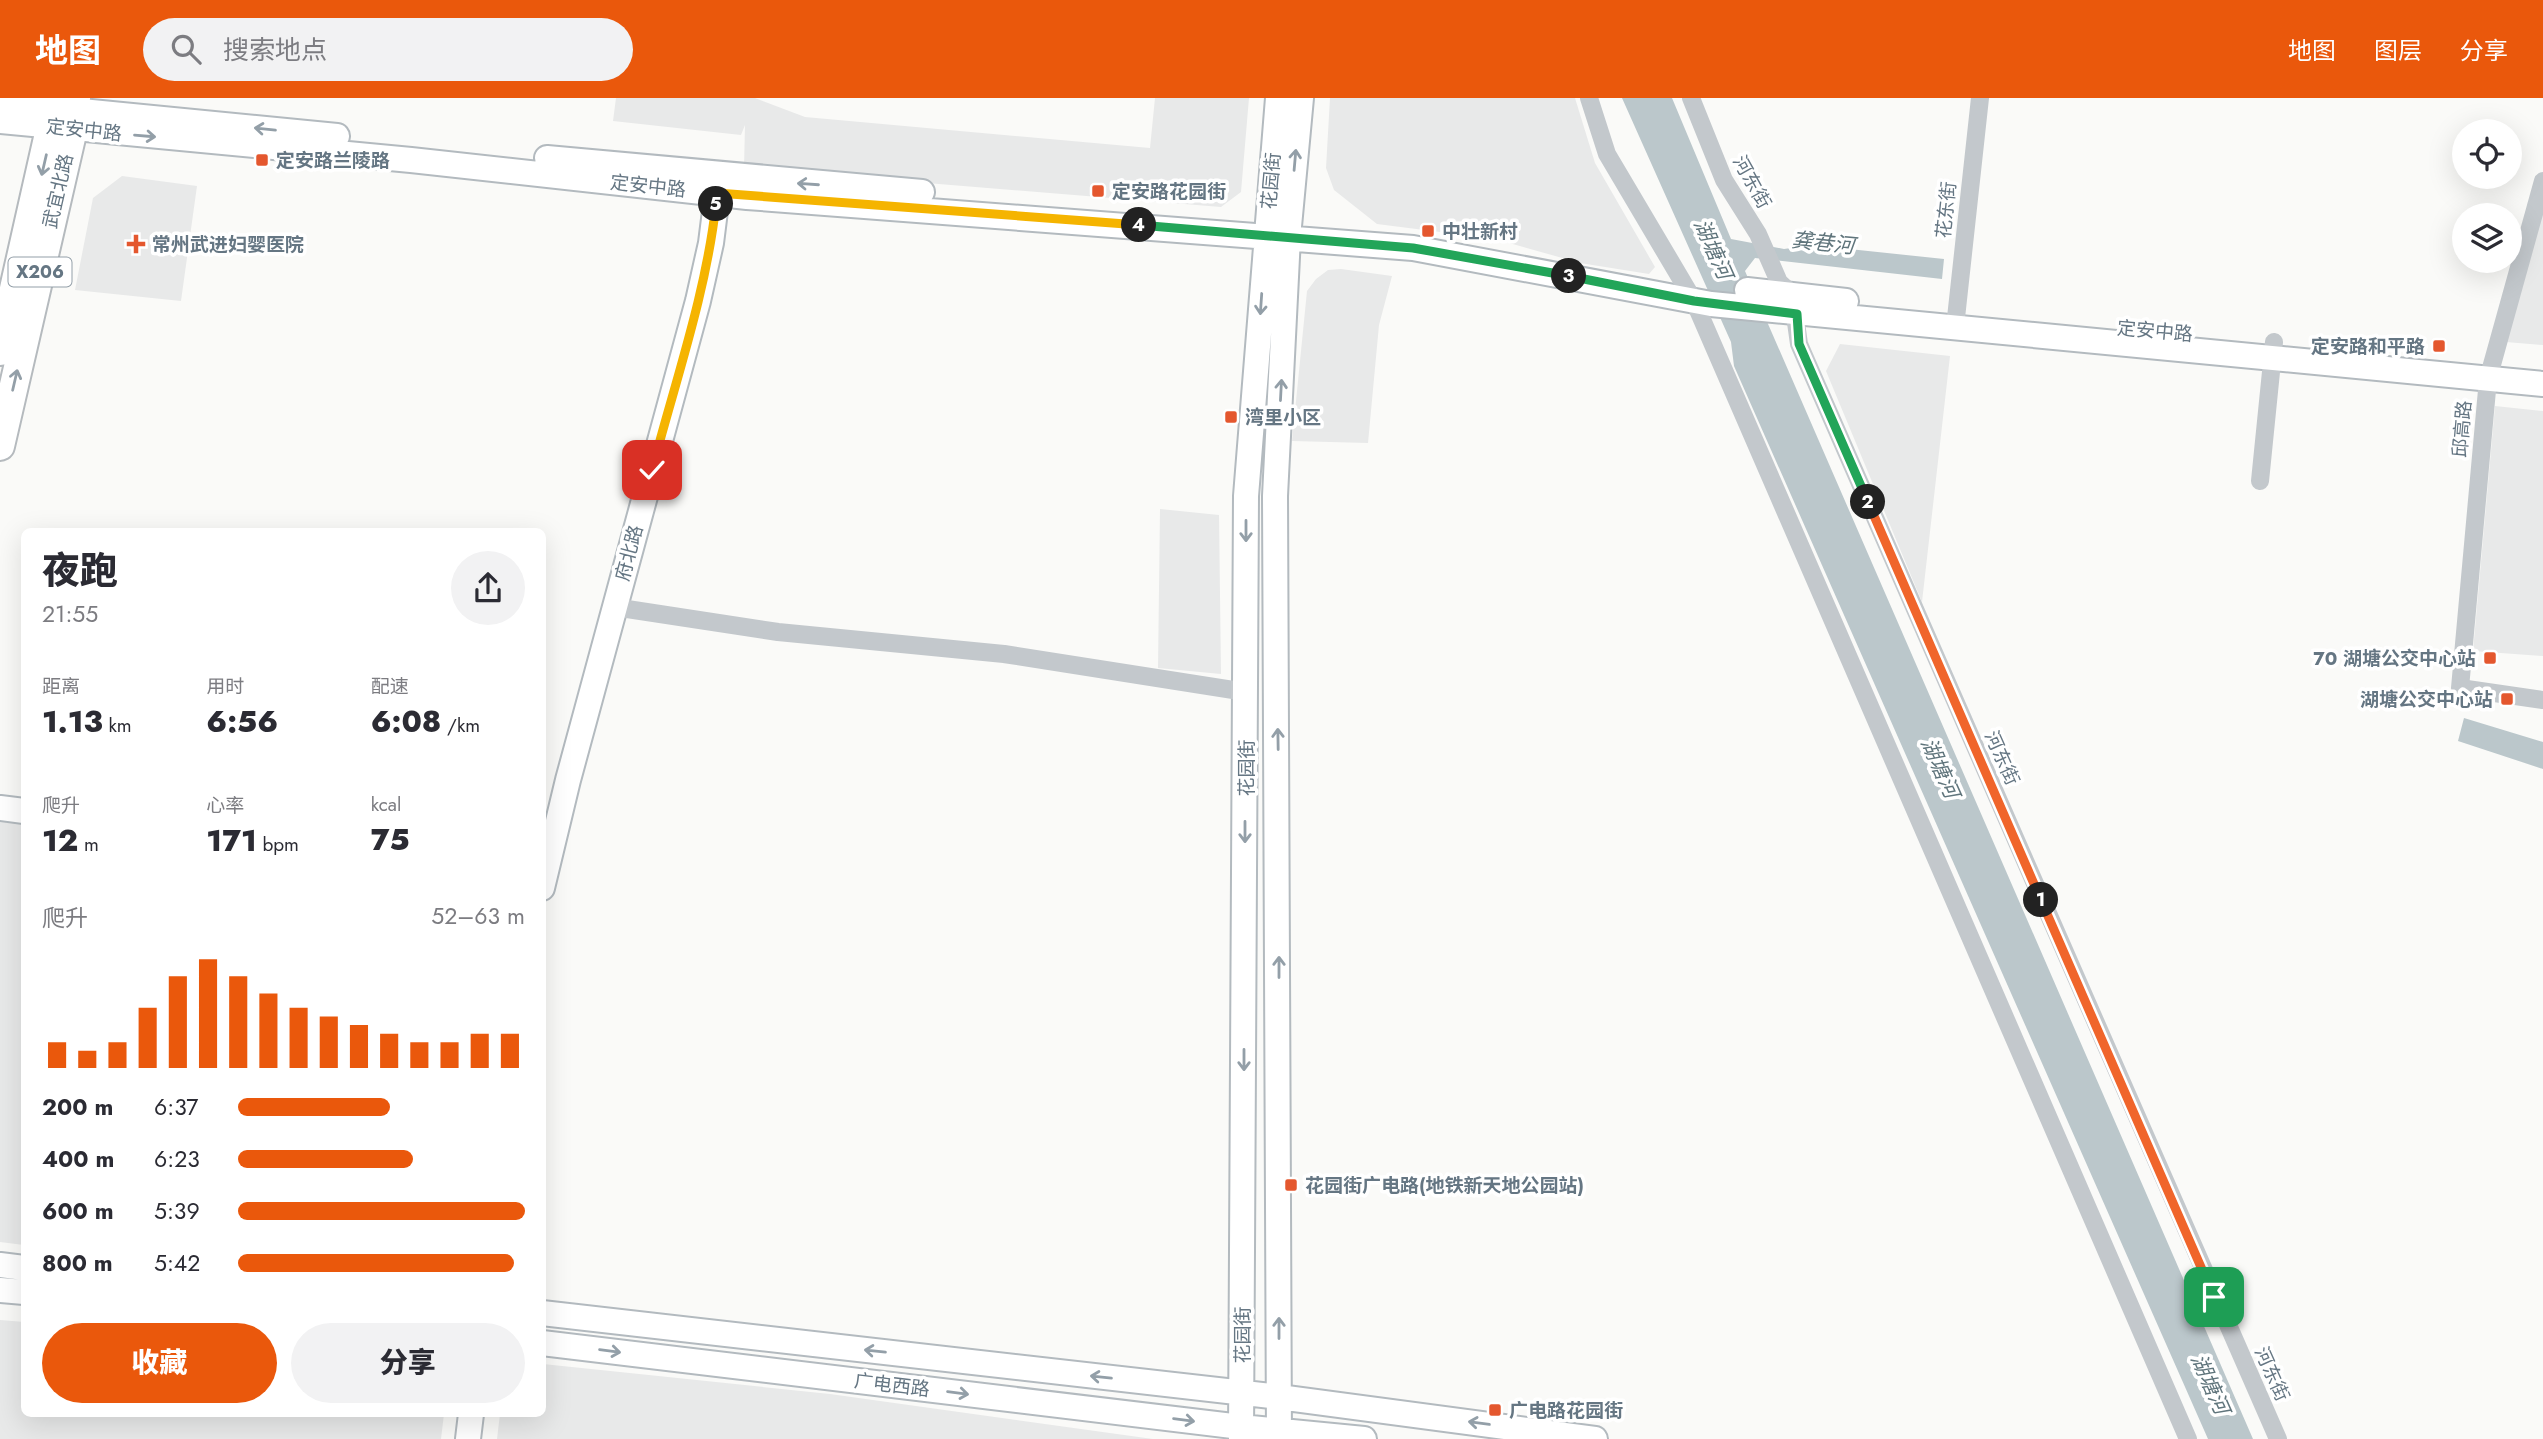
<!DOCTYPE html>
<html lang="zh">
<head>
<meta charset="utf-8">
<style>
  :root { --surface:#fff; --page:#f2f2f3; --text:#2b2b33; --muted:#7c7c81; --accent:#ea580c }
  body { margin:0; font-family:Jost,"Noto Sans SC",sans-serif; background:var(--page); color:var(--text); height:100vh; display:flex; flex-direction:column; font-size:26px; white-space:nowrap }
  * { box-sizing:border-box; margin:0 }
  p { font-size:23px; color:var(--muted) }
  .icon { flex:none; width:38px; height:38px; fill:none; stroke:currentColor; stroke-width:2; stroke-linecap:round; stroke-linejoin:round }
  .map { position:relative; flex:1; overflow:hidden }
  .details { position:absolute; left:21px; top:430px; width:525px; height:889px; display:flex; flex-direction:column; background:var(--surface); border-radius:10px; box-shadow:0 7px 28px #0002 }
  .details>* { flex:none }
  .buttons { position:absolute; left:2452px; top:21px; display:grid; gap:14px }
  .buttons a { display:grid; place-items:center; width:70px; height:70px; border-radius:50%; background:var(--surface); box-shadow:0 7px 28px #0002; font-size:35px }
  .pin { position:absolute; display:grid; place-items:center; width:60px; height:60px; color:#fff; margin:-30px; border-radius:14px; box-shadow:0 4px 10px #0006 }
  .km { position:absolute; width:35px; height:35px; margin:-18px; border-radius:50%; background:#222; color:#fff; font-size:19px; line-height:35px; text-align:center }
  .round { display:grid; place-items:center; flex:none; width:74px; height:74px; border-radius:37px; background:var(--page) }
  .head { display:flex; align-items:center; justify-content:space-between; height:119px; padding:0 21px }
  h1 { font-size:38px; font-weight:800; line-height:52px }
  .metrics { display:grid; grid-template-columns:repeat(3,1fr); gap:10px; height:119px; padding:7px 21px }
  .metrics div { display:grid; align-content:center }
  .metrics b { font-size:30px; font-weight:800 }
  .metrics small { font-size:19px; font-weight:400 }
  .metrics p { font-size:19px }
  .chart { height:196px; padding:14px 21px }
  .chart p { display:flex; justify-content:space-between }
  .chart svg { width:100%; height:126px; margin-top:7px; stroke:var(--accent); stroke-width:6 }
  .button { display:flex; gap:14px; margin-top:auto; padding:14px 21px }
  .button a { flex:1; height:80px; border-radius:42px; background:var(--accent); color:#fff; font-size:28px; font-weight:800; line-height:80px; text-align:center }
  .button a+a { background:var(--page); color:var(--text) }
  ul { padding:0 21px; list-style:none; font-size:23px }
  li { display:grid; grid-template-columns:112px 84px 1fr; align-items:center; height:52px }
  li i { height:18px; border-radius:9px; background:var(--accent) }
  header { display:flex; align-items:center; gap:42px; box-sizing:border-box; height:98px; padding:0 35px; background:var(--accent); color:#fff }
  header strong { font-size:33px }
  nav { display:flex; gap:38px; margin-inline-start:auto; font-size:24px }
  .search { width:490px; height:63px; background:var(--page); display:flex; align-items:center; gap:18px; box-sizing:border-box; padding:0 24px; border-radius:38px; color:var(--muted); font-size:26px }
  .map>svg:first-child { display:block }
</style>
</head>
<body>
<header>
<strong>地图</strong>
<div class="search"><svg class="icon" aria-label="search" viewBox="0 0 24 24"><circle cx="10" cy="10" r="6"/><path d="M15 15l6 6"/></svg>搜索地点</div>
<nav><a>地图</a><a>图层</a><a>分享</a></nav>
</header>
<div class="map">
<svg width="2543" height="1341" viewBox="0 0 2543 1341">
  <rect width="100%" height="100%" fill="#fafaf8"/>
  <path fill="#e8e9e9" d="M616 0H755L805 19 1150 50 1155 0H1249L1241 94 1221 109 744 70 745 27 741 37 613 23Z
    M1330 0H1575L1595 65 1655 169 1649 176 1580 165 1495 141 1377 126 1334 92 1326 70Z
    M122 78 197 88 181 203 75 192 93 100Z
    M2543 109V247L2506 244Z
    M1341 171 1392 178 1379 227 1368 345 1292 343 1307 193 1316 181 1328 172Z
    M1840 246 1950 258 1922 504 1826 273Z
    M2495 308 2543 313V558L2473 553Z
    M1160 411 1219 417 1221 576 1158 570Z
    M0 717 24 720V1147L0 1144Z
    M0 1222 24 1224V1316H444L441 1341H0Z
    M543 1266 830 1296 1153 1341H497L500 1316H542Z"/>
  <path fill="#bbc7cb" d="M1622 0H1672L1731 141 1784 151 1811 147 1944 161 1942 181 1755 160 1745 173 2253 1341H2208L1734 268 1731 244Z
    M2464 620 2543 644V671L2458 643Z"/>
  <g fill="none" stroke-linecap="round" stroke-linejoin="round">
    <g stroke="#b3babf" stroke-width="28">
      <path id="secondary" d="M0 5 337 38
        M0 23 411 62 747 99 1413 150 1711 206 2543 286
        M547 60 922 94
        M1747 192 1846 203
        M0 710 24 713
        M542 790 568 682 698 203 711 145 719 81
        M0 1167 24 1170
        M0 1192 24 1194
        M542 1215 1279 1299 1595 1341
        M542 1245 1241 1329 1364 1341
        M468 1341 471 1316
        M1241 1341 1246 398 1278 0
        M1279 1341 1275 398 1288 139 1301 0"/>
    </g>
    <g stroke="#b5babe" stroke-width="32">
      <path id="primary" d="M0 253 57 0
        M0 348 73 31 76 0"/>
    </g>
    <path stroke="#c3c8cc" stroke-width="18" d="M1589 0 1607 56 1694 203 2188 1341
      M1691 0 1724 82 1758 136 1779 184 1792 196 1799 246 2278 1341
      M2543 83 2488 281 2460 590 2543 602
      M1955 229 1980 0
      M2260 383 2274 244
      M614 509 778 534 1004 556 1246 594"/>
    <use href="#secondary" stroke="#fff" stroke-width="24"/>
    <use href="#primary" stroke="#fff" stroke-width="28"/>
  </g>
  <defs><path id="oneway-shaft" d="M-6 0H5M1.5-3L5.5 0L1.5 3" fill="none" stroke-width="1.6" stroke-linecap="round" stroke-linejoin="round" transform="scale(1.75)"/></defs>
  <g stroke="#939fa8">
    <use href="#oneway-shaft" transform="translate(265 31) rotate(-174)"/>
    <use href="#oneway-shaft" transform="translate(145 38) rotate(5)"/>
    <use href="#oneway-shaft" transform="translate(1295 62) rotate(-85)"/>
    <use href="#oneway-shaft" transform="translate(44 67) rotate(103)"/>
    <use href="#oneway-shaft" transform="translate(808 86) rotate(-176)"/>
    <use href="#oneway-shaft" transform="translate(1261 206) rotate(94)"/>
    <use href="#oneway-shaft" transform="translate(15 282) rotate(-77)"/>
    <use href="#oneway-shaft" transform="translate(1281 292) rotate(-87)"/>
    <use href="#oneway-shaft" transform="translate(1246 433) rotate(90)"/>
    <use href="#oneway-shaft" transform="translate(1278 641) rotate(-91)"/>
    <use href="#oneway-shaft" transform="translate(1245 734) rotate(90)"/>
    <use href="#oneway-shaft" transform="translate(1279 869) rotate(-90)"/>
    <use href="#oneway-shaft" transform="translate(1244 962) rotate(90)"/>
    <use href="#oneway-shaft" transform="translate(1279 1230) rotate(-90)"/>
    <use href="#oneway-shaft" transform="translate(610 1253) rotate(7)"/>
    <use href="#oneway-shaft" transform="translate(875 1253) rotate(-174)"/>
    <use href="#oneway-shaft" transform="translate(1101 1279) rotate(-174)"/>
    <use href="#oneway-shaft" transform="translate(958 1295) rotate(7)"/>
    <use href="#oneway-shaft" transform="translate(1184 1322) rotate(7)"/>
    <use href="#oneway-shaft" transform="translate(1479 1325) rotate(-172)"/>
  </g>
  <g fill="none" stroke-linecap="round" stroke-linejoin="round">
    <g stroke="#fff" stroke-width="14">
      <path id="split-1" d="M2041 802 2214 1199"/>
    </g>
    <g stroke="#fff" stroke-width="14">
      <path id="split-2" d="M1868 404 2041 802"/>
    </g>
    <g stroke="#fff" stroke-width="14">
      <path id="split-3" d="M1569 178 1694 203 1797 216 1799 246 1868 404"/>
    </g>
    <g stroke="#fff" stroke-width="14">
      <path id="split-4" d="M1139 127 1413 150 1569 178"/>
    </g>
    <g stroke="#fff" stroke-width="14">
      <path id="split-5" d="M716 106 717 95 1139 127"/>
    </g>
    <g stroke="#fff" stroke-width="14">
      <path id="split-6" d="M652 372C675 284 706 196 716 106"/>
    </g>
    <use href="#split-1" stroke="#f0652b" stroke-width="9"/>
    <use href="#split-2" stroke="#f0652b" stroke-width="9"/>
    <use href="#split-3" stroke="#22a559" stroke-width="9"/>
    <use href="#split-4" stroke="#22a559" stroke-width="9"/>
    <use href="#split-5" stroke="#f5b400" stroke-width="9"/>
    <use href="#split-6" stroke="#f5b400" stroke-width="9"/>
  </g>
  <g fill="#e4572e" stroke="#fff" stroke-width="2.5">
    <rect x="255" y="55" width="14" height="14" rx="3.5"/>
    <rect x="1091" y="86" width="14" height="14" rx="3.5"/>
    <rect x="1421" y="126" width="14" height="14" rx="3.5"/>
    <path d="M132.5 135.5h7v7h7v7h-7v7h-7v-7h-7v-7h7z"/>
    <rect x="2432" y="241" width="14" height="14" rx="3.5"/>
    <rect x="1224" y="312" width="14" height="14" rx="3.5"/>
    <rect x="2483" y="553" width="14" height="14" rx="3.5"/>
    <rect x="2500" y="594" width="14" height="14" rx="3.5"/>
    <rect x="1284" y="1080" width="14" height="14" rx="3.5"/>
    <rect x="1488" y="1305" width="14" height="14" rx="3.5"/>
  </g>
  <g text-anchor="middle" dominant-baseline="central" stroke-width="7" stroke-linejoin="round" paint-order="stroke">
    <rect fill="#fff" stroke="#939fa8" stroke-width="2" x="8.5" y="159.5" width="63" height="29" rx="5"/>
    <g font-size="18" font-weight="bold" fill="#657683">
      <text x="40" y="174">X206</text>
    </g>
    <g font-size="19" fill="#657683" stroke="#fff">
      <text transform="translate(84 32) rotate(6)">定安中路</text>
      <text transform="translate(1271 83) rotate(-85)">花园街</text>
      <text transform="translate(1752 84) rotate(61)">河东街</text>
      <text transform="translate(648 88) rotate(6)">定安中路</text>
      <text transform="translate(58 93) rotate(-77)">武宜北路</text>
      <text transform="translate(1946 112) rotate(-84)">花东街</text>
      <text transform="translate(2155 233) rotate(5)">定安中路</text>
      <text transform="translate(2462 331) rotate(-85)">邱高路</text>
      <text transform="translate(629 455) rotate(-75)">府北路</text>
      <text transform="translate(2002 660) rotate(66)">河东街</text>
      <text transform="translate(1246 670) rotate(-90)">花园街</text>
      <text transform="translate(1242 1237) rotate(-90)">花园街</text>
      <text transform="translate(2272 1276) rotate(66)">河东街</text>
      <text transform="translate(892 1287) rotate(7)">广电西路</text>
    </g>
    <g font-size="19" font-weight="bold" fill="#657683" stroke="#fff" text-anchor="start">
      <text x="276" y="62">定安路兰陵路</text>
      <text x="1112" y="93">定安路花园街</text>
      <text x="1442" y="133">中壮新村</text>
      <text x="152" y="146">常州武进妇婴医院</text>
      <text x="2425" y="248" text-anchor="end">定安路和平路</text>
      <text x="1245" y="319">湾里小区</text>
      <text x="2476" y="560" text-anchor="end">70 湖塘公交中心站</text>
      <text x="2493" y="601" text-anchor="end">湖塘公交中心站</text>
      <text x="1305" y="1087">花园街广电路(地铁新天地公园站)</text>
      <text x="1509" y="1312">广电路花园街</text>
    </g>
    <g font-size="21" font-style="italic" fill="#60757c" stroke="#fff">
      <text transform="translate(1823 145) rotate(6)">龚巷河</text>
      <text transform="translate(1713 151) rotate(66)">湖塘河</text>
      <text transform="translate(1940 670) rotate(66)">湖塘河</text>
      <text transform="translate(2210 1286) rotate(66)">湖塘河</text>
    </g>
  </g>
</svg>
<div class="buttons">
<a><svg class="icon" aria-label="locate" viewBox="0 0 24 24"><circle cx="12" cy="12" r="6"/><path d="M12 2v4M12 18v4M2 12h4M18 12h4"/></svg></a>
<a><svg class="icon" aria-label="layers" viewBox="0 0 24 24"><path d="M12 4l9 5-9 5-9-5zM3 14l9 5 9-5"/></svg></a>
</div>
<div class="pin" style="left:2214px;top:1199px;background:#1e9e55"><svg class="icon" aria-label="arrive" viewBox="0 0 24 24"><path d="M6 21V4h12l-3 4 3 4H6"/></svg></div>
<div class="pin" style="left:652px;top:372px;background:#d93025"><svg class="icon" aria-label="check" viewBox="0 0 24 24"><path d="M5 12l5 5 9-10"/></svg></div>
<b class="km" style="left:2041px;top:802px">1</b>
<b class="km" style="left:1868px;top:404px">2</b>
<b class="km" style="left:1569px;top:178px">3</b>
<b class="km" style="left:1139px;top:127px">4</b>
<b class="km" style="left:716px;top:106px">5</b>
<section class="details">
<div class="head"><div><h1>夜跑</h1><p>21:55</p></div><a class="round"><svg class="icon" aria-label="share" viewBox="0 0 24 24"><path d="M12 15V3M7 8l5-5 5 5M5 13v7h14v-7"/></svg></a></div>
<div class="metrics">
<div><p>距离</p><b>1.13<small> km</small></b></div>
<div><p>用时</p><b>6:56</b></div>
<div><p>配速</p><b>6:08<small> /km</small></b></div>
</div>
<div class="metrics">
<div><p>爬升</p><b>12<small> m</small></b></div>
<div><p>心率</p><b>171<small> bpm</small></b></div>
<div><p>kcal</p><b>75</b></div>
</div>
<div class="chart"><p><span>爬升</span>52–63 m</p>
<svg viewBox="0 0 160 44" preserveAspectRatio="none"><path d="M5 44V35M15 44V38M25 44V35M35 44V23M45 44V12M55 44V6M65 44V12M75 44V18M85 44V23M95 44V26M105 44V29M115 44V32M125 44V35M135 44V35M145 44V32M155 44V32"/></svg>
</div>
<ul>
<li><b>200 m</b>6:37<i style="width:53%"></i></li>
<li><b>400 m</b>6:23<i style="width:61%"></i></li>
<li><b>600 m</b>5:39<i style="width:100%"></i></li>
<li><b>800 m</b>5:42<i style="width:96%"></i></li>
</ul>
<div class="button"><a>收藏</a><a>分享</a></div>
</section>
</div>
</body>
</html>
